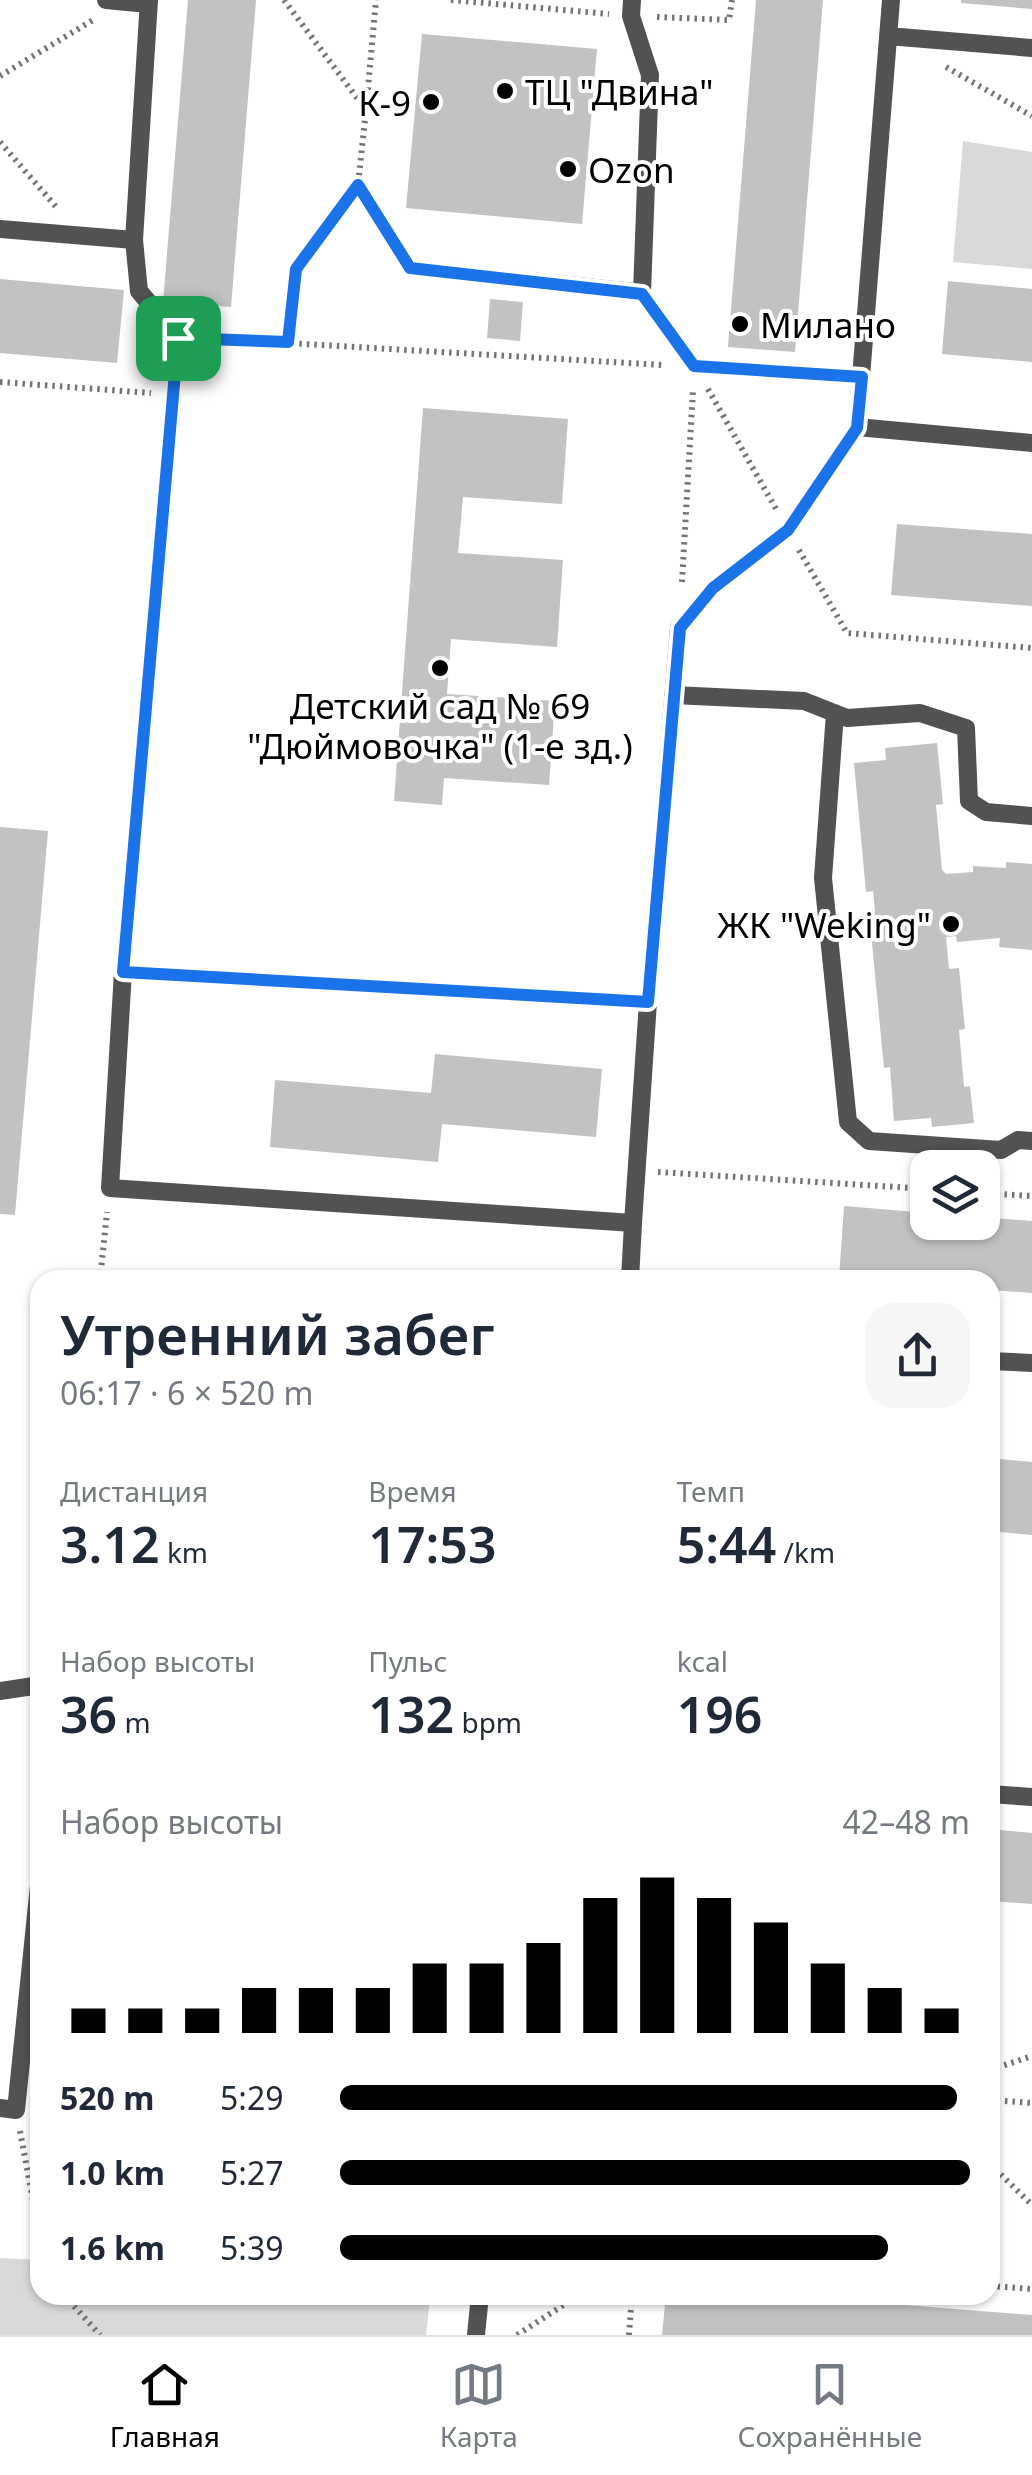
<!DOCTYPE html>
<html lang="ru">
<head>
<meta charset="utf-8">
<style>
  :root { --surface:#fff; --page:#f6f6f7; --text:#1f2937; --muted:#747a83; --line:#e0e1e3; --accent:#000 }
  body { margin:0; font-family:"Noto Sans",sans-serif; background:var(--page); color:var(--text); height:100vh; display:flex; flex-direction:column; font-size:38px; white-space:nowrap }
  * { box-sizing:border-box; margin:0 }
  p { font-size:32px; color:var(--muted) }
  .icon { flex:none; width:55px; height:55px; fill:none; stroke:currentColor; stroke-width:2; stroke-linecap:round; stroke-linejoin:round }
  .map { position:relative; flex:1; overflow:hidden }
  .sheet { position:absolute; left:30px; top:1270px; width:970px; height:1035px; display:flex; flex-direction:column; background:var(--surface); border-radius:30px; box-shadow:0 2px 8px #0004 }
  .sheet>* { flex:none }
  .fabs { position:absolute; left:910px; top:1150px; display:grid; gap:20px }
  .fabs a { display:grid; place-items:center; width:90px; height:90px; border-radius:20px; background:var(--surface); box-shadow:0 2px 8px #0004; font-size:50px }
  .pin { position:absolute; display:grid; place-items:center; width:85px; height:85px; color:#fff; margin:-42px; border-radius:20px; box-shadow:0 5px 15px #0006 }
  .round { display:grid; place-items:center; flex:none; width:105px; height:105px; border-radius:30px; background:var(--page) }
  .summary { display:flex; align-items:center; justify-content:space-between; height:170px; padding:0 30px }
  h1 { font-size:55px; font-weight:600; line-height:75px }
  .stats { display:grid; grid-template-columns:repeat(3,1fr); gap:15px; height:170px; padding:10px 30px }
  .stats div { display:grid; align-content:center }
  .stats b { font-size:50px; font-weight:600 }
  .stats small { font-size:28px; font-weight:400 }
  .stats p { font-size:28px }
  .chart { height:280px; padding:20px 30px }
  .chart p { display:flex; justify-content:space-between }
  .chart svg { width:100%; height:180px; margin-top:10px; stroke:var(--accent); stroke-width:6 }
  ul { padding:0 30px; list-style:none; font-size:32px }
  li { display:grid; grid-template-columns:160px 120px 1fr; align-items:center; height:75px }
  li i { height:25px; border-radius:12px; background:var(--accent) }
  .dock { display:flex; justify-content:space-around; align-items:center; height:140px; border-top:2px solid var(--line); background:var(--surface); font-size:28px; color:var(--muted) }
  .dock a { display:grid; justify-items:center; gap:5px }
  .dock .current { color:var(--accent) }
  .map>svg:first-child { display:block }
</style>
</head>
<body>
<div class="map">
<svg width="1032" height="2335" viewBox="0 0 1032 2335">
  <rect width="100%" height="100%" fill="#fff"/>
  <path fill="#d9d9d9" d="M963 141 1032 152V269L953 262Z
    M0 2258 40 2260V2295H385L430 2300 426 2335H0Z"/>
  <path fill="#c2c2c2" d="M188 0H256L231 307 163 302Z
    M756 0H823L795 352 728 347Z
    M961 0H1032V9L961 3Z
    M422 34 597 49 582 224 406 208Z
    M0 279 124 290 117 363 0 353Z
    M948 281 1032 289V362L942 354Z
    M490 299 523 302 520 341 487 338Z
    M423 408 568 419 562 504 463 497 458 553 563 560 557 647 451 639 447 694 555 701 549 785 444 778 442 805 394 801Z
    M897 524 1032 534V606L891 595Z
    M937 743 943 804 936 805 942 870 946 874 973 872V866L1006 868V862L1032 864V950L999 947 1000 938 957 942 956 936 946 937 949 969 959 968 965 1029 959 1030 964 1087 970 1086 974 1123 932 1127 931 1118 894 1121 890 1067 884 1068 869 912H875L873 891 866 892 854 763 886 760 885 748Z
    M0 827 48 831 15 1215 0 1214Z
    M435 1054 602 1069 596 1137 442 1124 438 1162 270 1147 275 1080 431 1093Z
    M844 1206 928 1213V1222H982V1217L1032 1221V1293L990 1290V1280L839 1278Z
    M990 1458 1032 1462V1535L990 1531Z
    M990 1829 1032 1833V1904L990 1901Z
    M666 2295H780L1032 2315V2335H662Z"/>
  <g fill="none" stroke-linecap="round" stroke-linejoin="round">
    <path stroke="#747474" stroke-width="6" stroke-dasharray="2.5 5" stroke-linecap="butt" d="M284 0 366 110 376 0
      M451 0 609 14
      M657 17 729 20 732 0
      M946 67 1032 116
      M0 76 93 20
      M0 142 58 209
      M358 185 397 248
      M202 338 663 365
      M288 342 296 269 358 185 366 110
      M0 382 151 393
      M708 389 776 509
      M799 550 847 633 1032 648
      M682 582 693 390
      M658 1172 928 1189
      M982 1193 1032 1196
      M100 1280 107 1212
      M990 2070 1032 2056
      M990 2100 1032 2103
      M20 2131 40 2238
      M990 2164 1032 2205
      M990 2286 1032 2289
      M64 2295 100 2335
      M517 2335 579 2295
      M629 2335 632 2295"/>
    <path stroke="#525252" stroke-width="18" d="M106 0 148 4
      M149 0 134 240 139 291 178 338 123 972 110 1188 633 1223 648 1002 679 628 713 588 788 530 857 427 891 0
      M632 0 631 16 650 75 642 293 695 366 862 377
      M888 36 1032 48
      M0 229 134 240
      M410 268 642 293
      M857 427 1032 443
      M673 695 804 701 847 718 920 713 966 728 969 801 986 812 1032 816
      M835 713 823 878 848 1122 869 1141 1001 1150 1018 1140 1032 1141
      M123 972 648 1002
      M630 1280 633 1223
      M990 1361 1032 1363
      M0 1691 40 1685
      M990 1794 1032 1797
      M0 2108 16 2110 40 1876
      M476 2335 480 2295"/>
  </g>
  <g fill="none" stroke-linecap="round" stroke-linejoin="round">
    <g stroke="#fff" stroke-width="20">
      <path id="route" d="M358 185 410 268 642 294 694 366 862 377 857 428 788 530 713 588 680 628 648 1002 123 972 178 338 288 342 296 269Z"/>
    </g>
    <use href="#route" stroke="#1a73e8" stroke-width="12"/>
  </g>
  <g fill="#000" stroke="#fff" stroke-width="4">
    <circle cx="505" cy="91" r="10"/>
    <circle cx="431" cy="102" r="10"/>
    <circle cx="568" cy="169" r="10"/>
    <circle cx="740" cy="324" r="10"/>
    <circle cx="440" cy="668" r="10"/>
    <circle cx="951" cy="924" r="10"/>
  </g>
  <g text-anchor="middle" dominant-baseline="central" stroke-width="8" stroke-linejoin="round" paint-order="stroke">
    <g font-size="35" fill="#000" stroke="#fff" text-anchor="start">
      <text x="525" y="91">ТЦ "Двина"</text>
      <text x="411" y="102" text-anchor="end">К-9</text>
      <text x="588" y="169">Ozon</text>
      <text x="760" y="324">Милано</text>
      <text x="440" y="705" text-anchor="middle">Детский сад № 69<tspan x="440" dy="40">"Дюймовочка" (1-е зд.)</tspan></text>
      <text x="931" y="924" text-anchor="end">ЖК "Weking"</text>
    </g>
  </g>
</svg>
<div class="fabs">
<a><svg class="icon" aria-label="layers" viewBox="0 0 24 24"><path d="M12 4l9 5-9 5-9-5zM3 14l9 5 9-5"/></svg></a>
</div>
<div class="pin" style="left:178px;top:338px;background:#1e9e55"><svg class="icon" aria-label="arrive" viewBox="0 0 24 24"><path d="M6 21V4h12l-3 4 3 4H6"/></svg></div>
<section class="sheet">
<div class="summary"><div><h1>Утренний забег</h1><p>06:17 · 6 × 520 m</p></div><a class="round"><svg class="icon" aria-label="share" viewBox="0 0 24 24"><path d="M12 15V3M7 8l5-5 5 5M5 13v7h14v-7"/></svg></a></div>
<div class="stats">
<div><p>Дистанция</p><b>3.12<small> km</small></b></div>
<div><p>Время</p><b>17:53</b></div>
<div><p>Темп</p><b>5:44<small> /km</small></b></div>
</div>
<div class="stats">
<div><p>Набор высоты</p><b>36<small> m</small></b></div>
<div><p>Пульс</p><b>132<small> bpm</small></b></div>
<div><p>kcal</p><b>196</b></div>
</div>
<div class="chart"><p><span>Набор высоты</span>42–48 m</p>
<svg viewBox="0 0 160 44" preserveAspectRatio="none"><path d="M5 44V38M15 44V38M25 44V38M35 44V33M45 44V33M55 44V33M65 44V27M75 44V27M85 44V22M95 44V11M105 44V6M115 44V11M125 44V17M135 44V27M145 44V33M155 44V38"/></svg>
</div>
<ul>
<li><b>520 m</b>5:29<i style="width:98%"></i></li>
<li><b>1.0 km</b>5:27<i style="width:100%"></i></li>
<li><b>1.6 km</b>5:39<i style="width:87%"></i></li>
</ul>
</section>
</div>
<nav class="dock">
<a class="current"><svg class="icon" aria-label="home" viewBox="0 0 24 24"><path d="M3 11l9-7 9 7M6 9v11h12V9"/></svg>Главная</a>
<a><svg class="icon" aria-label="map" viewBox="0 0 24 24"><path d="M3 6l6-2 6 2 6-2v14l-6 2-6-2-6 2zM9 4v14M15 6v14"/></svg>Карта</a>
<a><svg class="icon" aria-label="saved" viewBox="0 0 24 24"><path d="M7 4h10v16l-5-4-5 4z"/></svg>Сохранённые</a>
</nav>
</body>
</html>
